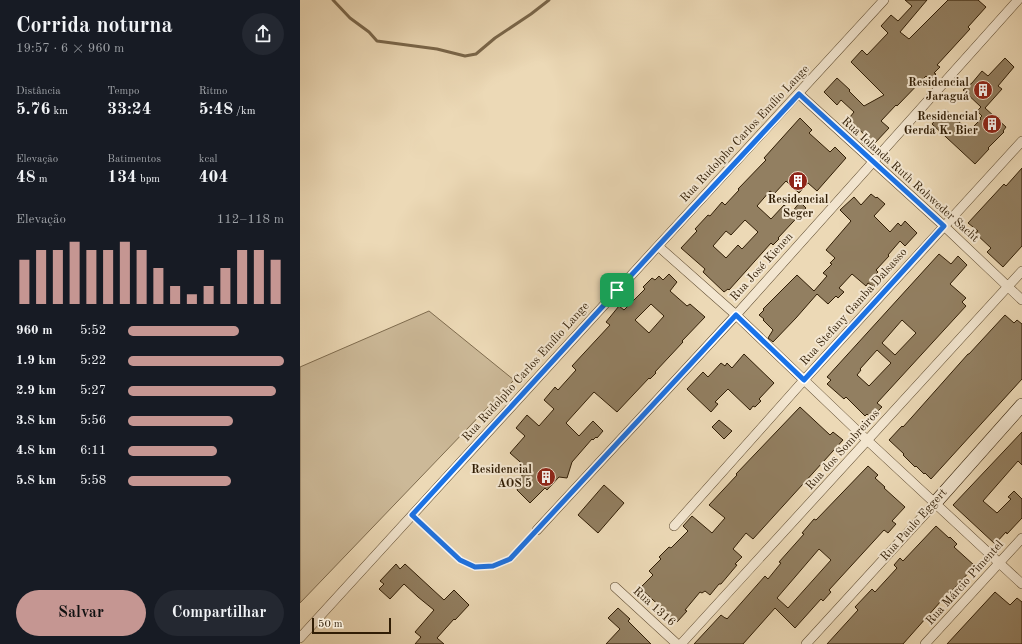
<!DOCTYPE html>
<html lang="pt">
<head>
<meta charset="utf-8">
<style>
  :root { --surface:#171b24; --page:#242831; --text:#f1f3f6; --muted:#9ea1a6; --accent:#c59692 }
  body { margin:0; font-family:"Old Standard TT",serif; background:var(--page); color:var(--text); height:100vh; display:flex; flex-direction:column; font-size:15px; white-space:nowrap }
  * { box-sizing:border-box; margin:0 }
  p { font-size:13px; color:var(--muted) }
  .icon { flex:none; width:22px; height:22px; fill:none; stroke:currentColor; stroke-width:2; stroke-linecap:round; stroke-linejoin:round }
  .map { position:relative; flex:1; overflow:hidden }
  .side { display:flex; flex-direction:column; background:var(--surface); width:300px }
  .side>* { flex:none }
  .scale { position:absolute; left:12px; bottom:10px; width:79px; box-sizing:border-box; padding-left:4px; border:2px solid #301d05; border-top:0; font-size:11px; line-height:14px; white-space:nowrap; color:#301d05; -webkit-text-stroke:3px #f3e6d0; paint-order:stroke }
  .pin { position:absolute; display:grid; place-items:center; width:34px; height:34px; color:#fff; margin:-17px; border-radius:8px; box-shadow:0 2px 6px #0006 }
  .round { display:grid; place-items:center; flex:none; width:42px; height:42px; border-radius:21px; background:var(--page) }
  .headline { display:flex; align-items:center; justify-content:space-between; height:68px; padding:0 16px }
  h1 { font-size:22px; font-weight:700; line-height:30px }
  .metrics { display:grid; grid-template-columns:repeat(3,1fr); gap:6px; height:68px; padding:4px 16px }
  .metrics div { display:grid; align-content:center }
  .metrics b { font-size:17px; font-weight:700 }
  .metrics small { font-size:11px; font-weight:400 }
  .metrics p { font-size:11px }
  .chart { height:112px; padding:8px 16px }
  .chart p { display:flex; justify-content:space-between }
  .chart svg { width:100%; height:72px; margin-top:4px; stroke:var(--accent); stroke-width:6 }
  .button { display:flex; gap:8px; margin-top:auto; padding:8px 16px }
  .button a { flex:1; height:46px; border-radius:24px; background:var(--accent); color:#111; font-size:16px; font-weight:700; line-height:46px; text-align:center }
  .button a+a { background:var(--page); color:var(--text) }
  ul { padding:0 16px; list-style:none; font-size:13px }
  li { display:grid; grid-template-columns:64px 48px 1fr; align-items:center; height:30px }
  li i { height:10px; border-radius:5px; background:var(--accent) }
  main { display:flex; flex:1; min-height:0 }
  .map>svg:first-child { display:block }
</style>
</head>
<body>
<main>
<section class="side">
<div class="headline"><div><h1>Corrida noturna</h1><p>19:57 · 6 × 960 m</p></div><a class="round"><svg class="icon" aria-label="share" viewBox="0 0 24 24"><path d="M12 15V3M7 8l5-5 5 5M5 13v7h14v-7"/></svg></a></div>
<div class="metrics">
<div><p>Distância</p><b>5.76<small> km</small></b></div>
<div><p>Tempo</p><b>33:24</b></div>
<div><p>Ritmo</p><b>5:48<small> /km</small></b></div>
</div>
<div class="metrics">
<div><p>Elevação</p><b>48<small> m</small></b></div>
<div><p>Batimentos</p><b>134<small> bpm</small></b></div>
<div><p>kcal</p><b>404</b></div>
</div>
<div class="chart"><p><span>Elevação</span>112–118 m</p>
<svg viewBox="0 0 160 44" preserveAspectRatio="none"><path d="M5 44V17M15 44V11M25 44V11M35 44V6M45 44V11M55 44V11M65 44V6M75 44V11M85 44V22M95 44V33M105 44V38M115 44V33M125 44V22M135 44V11M145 44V11M155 44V17"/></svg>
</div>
<ul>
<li><b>960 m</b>5:52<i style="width:71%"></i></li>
<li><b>1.9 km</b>5:22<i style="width:100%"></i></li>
<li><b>2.9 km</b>5:27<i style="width:95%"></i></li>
<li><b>3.8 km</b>5:56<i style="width:67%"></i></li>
<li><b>4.8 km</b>6:11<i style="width:57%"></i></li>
<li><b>5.8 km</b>5:58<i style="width:66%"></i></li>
</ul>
<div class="button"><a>Salvar</a><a>Compartilhar</a></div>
</section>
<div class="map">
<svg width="722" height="644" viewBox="0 0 722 644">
  <rect width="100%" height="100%" fill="#ecd9b6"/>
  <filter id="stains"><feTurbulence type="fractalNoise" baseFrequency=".005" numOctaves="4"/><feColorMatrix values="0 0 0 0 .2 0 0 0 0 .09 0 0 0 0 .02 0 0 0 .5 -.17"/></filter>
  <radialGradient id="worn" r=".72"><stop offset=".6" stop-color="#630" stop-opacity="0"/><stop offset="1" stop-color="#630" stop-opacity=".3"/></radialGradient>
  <path fill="#ccb998" stroke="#7e6b4e" d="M129 311 214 380 0 603V367Z"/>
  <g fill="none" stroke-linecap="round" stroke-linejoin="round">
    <path stroke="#7a674b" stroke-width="3" d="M33 0 50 18 69 32 77 41 137 49 165 56 176 54 195 38 231 14 249 0"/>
  </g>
  <path fill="#927f61" stroke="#301d05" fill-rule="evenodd" d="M605 0H627L600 32 609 39 648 0H678L686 7 668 27 670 29 637 65 640 67 634 73 636 74 630 80 626 76 597 106 596 105 581 121 589 128 574 144 564 145 561 142 567 137 549 120 551 117H550L554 112 541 100 537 105 524 92 537 78 550 90 549 91 564 106 584 95 551 62 562 50 567 55 588 33 581 26 591 15 598 21 612 6Z
    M705 58 714 67 698 86 702 89 685 108 706 127 703 131 704 132 688 148 689 149 675 164 632 124 645 109 669 131 681 119 680 118 682 116 677 111 681 107 663 90 672 83 682 71 688 76Z
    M500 118 512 130 509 133 530 152 535 147 546 158 517 191 508 183 499 193 486 181 474 194 470 191 457 206 471 219 484 205 492 212 500 202 506 208 478 238 479 239 473 245 471 243 438 280 429 290 428 289 424 292 403 272 405 269 381 248 397 231 395 229 408 215 410 216 422 202 425 205 439 190 438 189 466 160 464 158ZM445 220 458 232 442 249 438 245 426 258 413 246 426 231 431 235Z
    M722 168V246L703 267 687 252 691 248 675 233 678 231 668 223 704 184 706 186Z
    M571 194 576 198 577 197 585 204 574 216 590 232 598 223 601 226 605 221 617 233 605 246 600 241 588 255 589 256 576 270 578 272 575 275 581 280 574 287 568 283 566 286 552 274 539 288 544 292 538 298 536 296 528 304 517 294 496 318 473 342 468 338 473 330 463 320 464 319 459 315 464 310 463 309 497 275 514 291 527 276 523 273 532 264 530 263 535 258 526 250 551 221 540 210 554 197 561 205Z
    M639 254 651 264 658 256 667 265 650 284 666 298 662 302 666 306 577 403 582 407 571 418 567 414 565 416 546 397 544 399 527 384 531 380 527 377ZM602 320 616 333 595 355 582 343ZM577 350 591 363 569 386 557 375 561 370 560 369Z
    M369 274 377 282 370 291 387 306 390 304 405 317 382 341 383 342 355 372 356 373 350 379 349 378 317 412 294 392 266 423 279 436 293 421 303 431 297 438 296 437 293 440 292 439 272 462 267 478 259 477 247 490 245 488 230 503 217 490 218 488 214 484 228 469 210 453 225 436 216 428 227 415 239 426 254 409 244 400 255 387 258 390 276 370 272 366 310 325 306 322 319 306 324 310 345 289 343 287 352 278 355 280 359 276 363 280ZM351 304 364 316 349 333 335 320Z
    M705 315 714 323 717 320 722 324V379L631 479 625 473 624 474 616 466 615 467 603 455 604 454 589 440 602 426 603 427 612 417 668 354H669Z
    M444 354 474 383 459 399 461 401 455 407 453 406 450 410 428 389 415 402 418 404 411 412 387 389 403 372 408 377 421 363 425 366 427 363 432 368Z
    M500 407 530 435 533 432 543 440 453 539 446 533 433 549 442 557 435 564 437 565 421 584H419L410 595 405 591 402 593 400 592 385 610 387 611 377 622 340 588 353 575 349 571 361 559 359 557 369 547 371 548 388 531 383 526 392 516 412 533 425 518 409 505 437 475 436 474Z
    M419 420 432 431 424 439 412 427Z
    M722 432V465L718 461 683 501 697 513 711 499 708 497 714 491 722 499V518L707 534 706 532 695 544 653 505Z
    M568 466 578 475 575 478 585 487 584 488 605 507 592 521 596 524 588 533 584 530 529 590 531 592 523 601 521 599 495 628 475 608 443 644H394L421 615 425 618H426L427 619 465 576 468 579 481 563 479 562 504 534 502 533 514 519 516 520ZM519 549 531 560 488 608 477 598Z
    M304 485 324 503 298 533 278 515Z
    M636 526 649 538 650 537 657 544 654 547 675 566 659 583 650 593 649 592 603 644H527L558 610 555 607 572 589 575 592 597 568 594 565 600 558 603 561Z
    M96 564 100 569 105 564 144 600 154 590 169 605 155 620 154 619 137 638 144 644H115L121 637 115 632 134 610 118 597 104 584 90 599 79 589 84 584 80 581Z
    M695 592 710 605 717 598 722 602V644H647Z
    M318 608 330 619 328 621 351 644H306L320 629 308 618Z"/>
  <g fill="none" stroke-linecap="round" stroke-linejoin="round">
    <g stroke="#5f4c31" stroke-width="10">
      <path id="street" d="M499 94 644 226 722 300
        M358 246 436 315 568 441 722 584
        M374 526 504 380 722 141
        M237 530 436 315 718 0
        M315 587 377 644
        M0 638 358 246 584 0
        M381 644 722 271
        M506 644 635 503
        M625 644 722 538"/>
    </g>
    <g stroke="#301d05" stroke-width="14">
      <path id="secondary" d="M635 503 722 405"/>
    </g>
    <path stroke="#301d05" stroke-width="2" stroke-dasharray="3 2" stroke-linecap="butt" d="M119 522 160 561 175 567 193 566 210 559 230 536"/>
    <use href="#street" stroke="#f3e6d0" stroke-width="9"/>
    <use href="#secondary" stroke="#f3e6d0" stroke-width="13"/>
  </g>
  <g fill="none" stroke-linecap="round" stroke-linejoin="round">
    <g stroke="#fff" stroke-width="8">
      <path id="route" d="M499 94 644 226 504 380 436 315 210 559 193 566 175 567 160 560 112 515 358 246Z"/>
    </g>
    <use href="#route" stroke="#1a73e8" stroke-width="5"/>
  </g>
  <defs>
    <g id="building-disc" transform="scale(1)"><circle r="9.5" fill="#8f2418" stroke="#f3e6d0"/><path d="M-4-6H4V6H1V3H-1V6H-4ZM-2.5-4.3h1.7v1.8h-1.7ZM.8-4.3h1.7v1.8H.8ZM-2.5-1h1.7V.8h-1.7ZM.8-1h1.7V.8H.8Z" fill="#fff"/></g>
  </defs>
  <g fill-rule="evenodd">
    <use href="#building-disc" x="683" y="90"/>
    <use href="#building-disc" x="692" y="124"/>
    <use href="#building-disc" x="498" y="181"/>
    <use href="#building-disc" x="246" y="477"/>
  </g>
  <g text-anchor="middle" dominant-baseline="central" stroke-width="4" stroke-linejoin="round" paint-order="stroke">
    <g font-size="12" font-weight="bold" fill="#301d05" stroke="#f3e6d0" text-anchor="end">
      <text x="669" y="83">Residencial<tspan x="669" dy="14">Jaraguá</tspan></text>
      <text x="678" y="117">Residencial<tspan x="678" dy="14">Gerda K. Bier</tspan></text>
      <text x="498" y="200" text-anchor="middle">Residencial<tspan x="498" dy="14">Seger</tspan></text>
      <text x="232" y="470">Residencial<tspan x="232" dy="14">AOS 5</tspan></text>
    </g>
    <g font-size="12" fill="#301d05" stroke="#f3e6d0">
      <text transform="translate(445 134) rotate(-47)">Rua Rudolpho Carlos Emílio Lange</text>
      <text transform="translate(610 180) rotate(42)">Rua Iolanda Ruth Rohweder Sacht</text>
      <text transform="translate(462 267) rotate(-48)">Rua José Kienen</text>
      <text transform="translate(554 307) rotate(-48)">Rua Stefany Gamba Dalsasso</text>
      <text transform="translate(226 372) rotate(-48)">Rua Rudolpho Carlos Emílio Lange</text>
      <text transform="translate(543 450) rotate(-48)">Rua dos Sombreiros</text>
      <text transform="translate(614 525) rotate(-48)">Rua Paulo Eggert</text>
      <text transform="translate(665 583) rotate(-48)">Rua Márcio Pimentel</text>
      <text transform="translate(354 607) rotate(42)">Rua 1316</text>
    </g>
  </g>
  <rect width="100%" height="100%" filter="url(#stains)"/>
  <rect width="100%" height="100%" fill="url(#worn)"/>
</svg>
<div class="scale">50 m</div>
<div class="pin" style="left:317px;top:290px;background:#1e9e55"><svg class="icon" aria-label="arrive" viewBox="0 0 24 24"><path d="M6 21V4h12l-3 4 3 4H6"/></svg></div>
</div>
</main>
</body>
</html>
